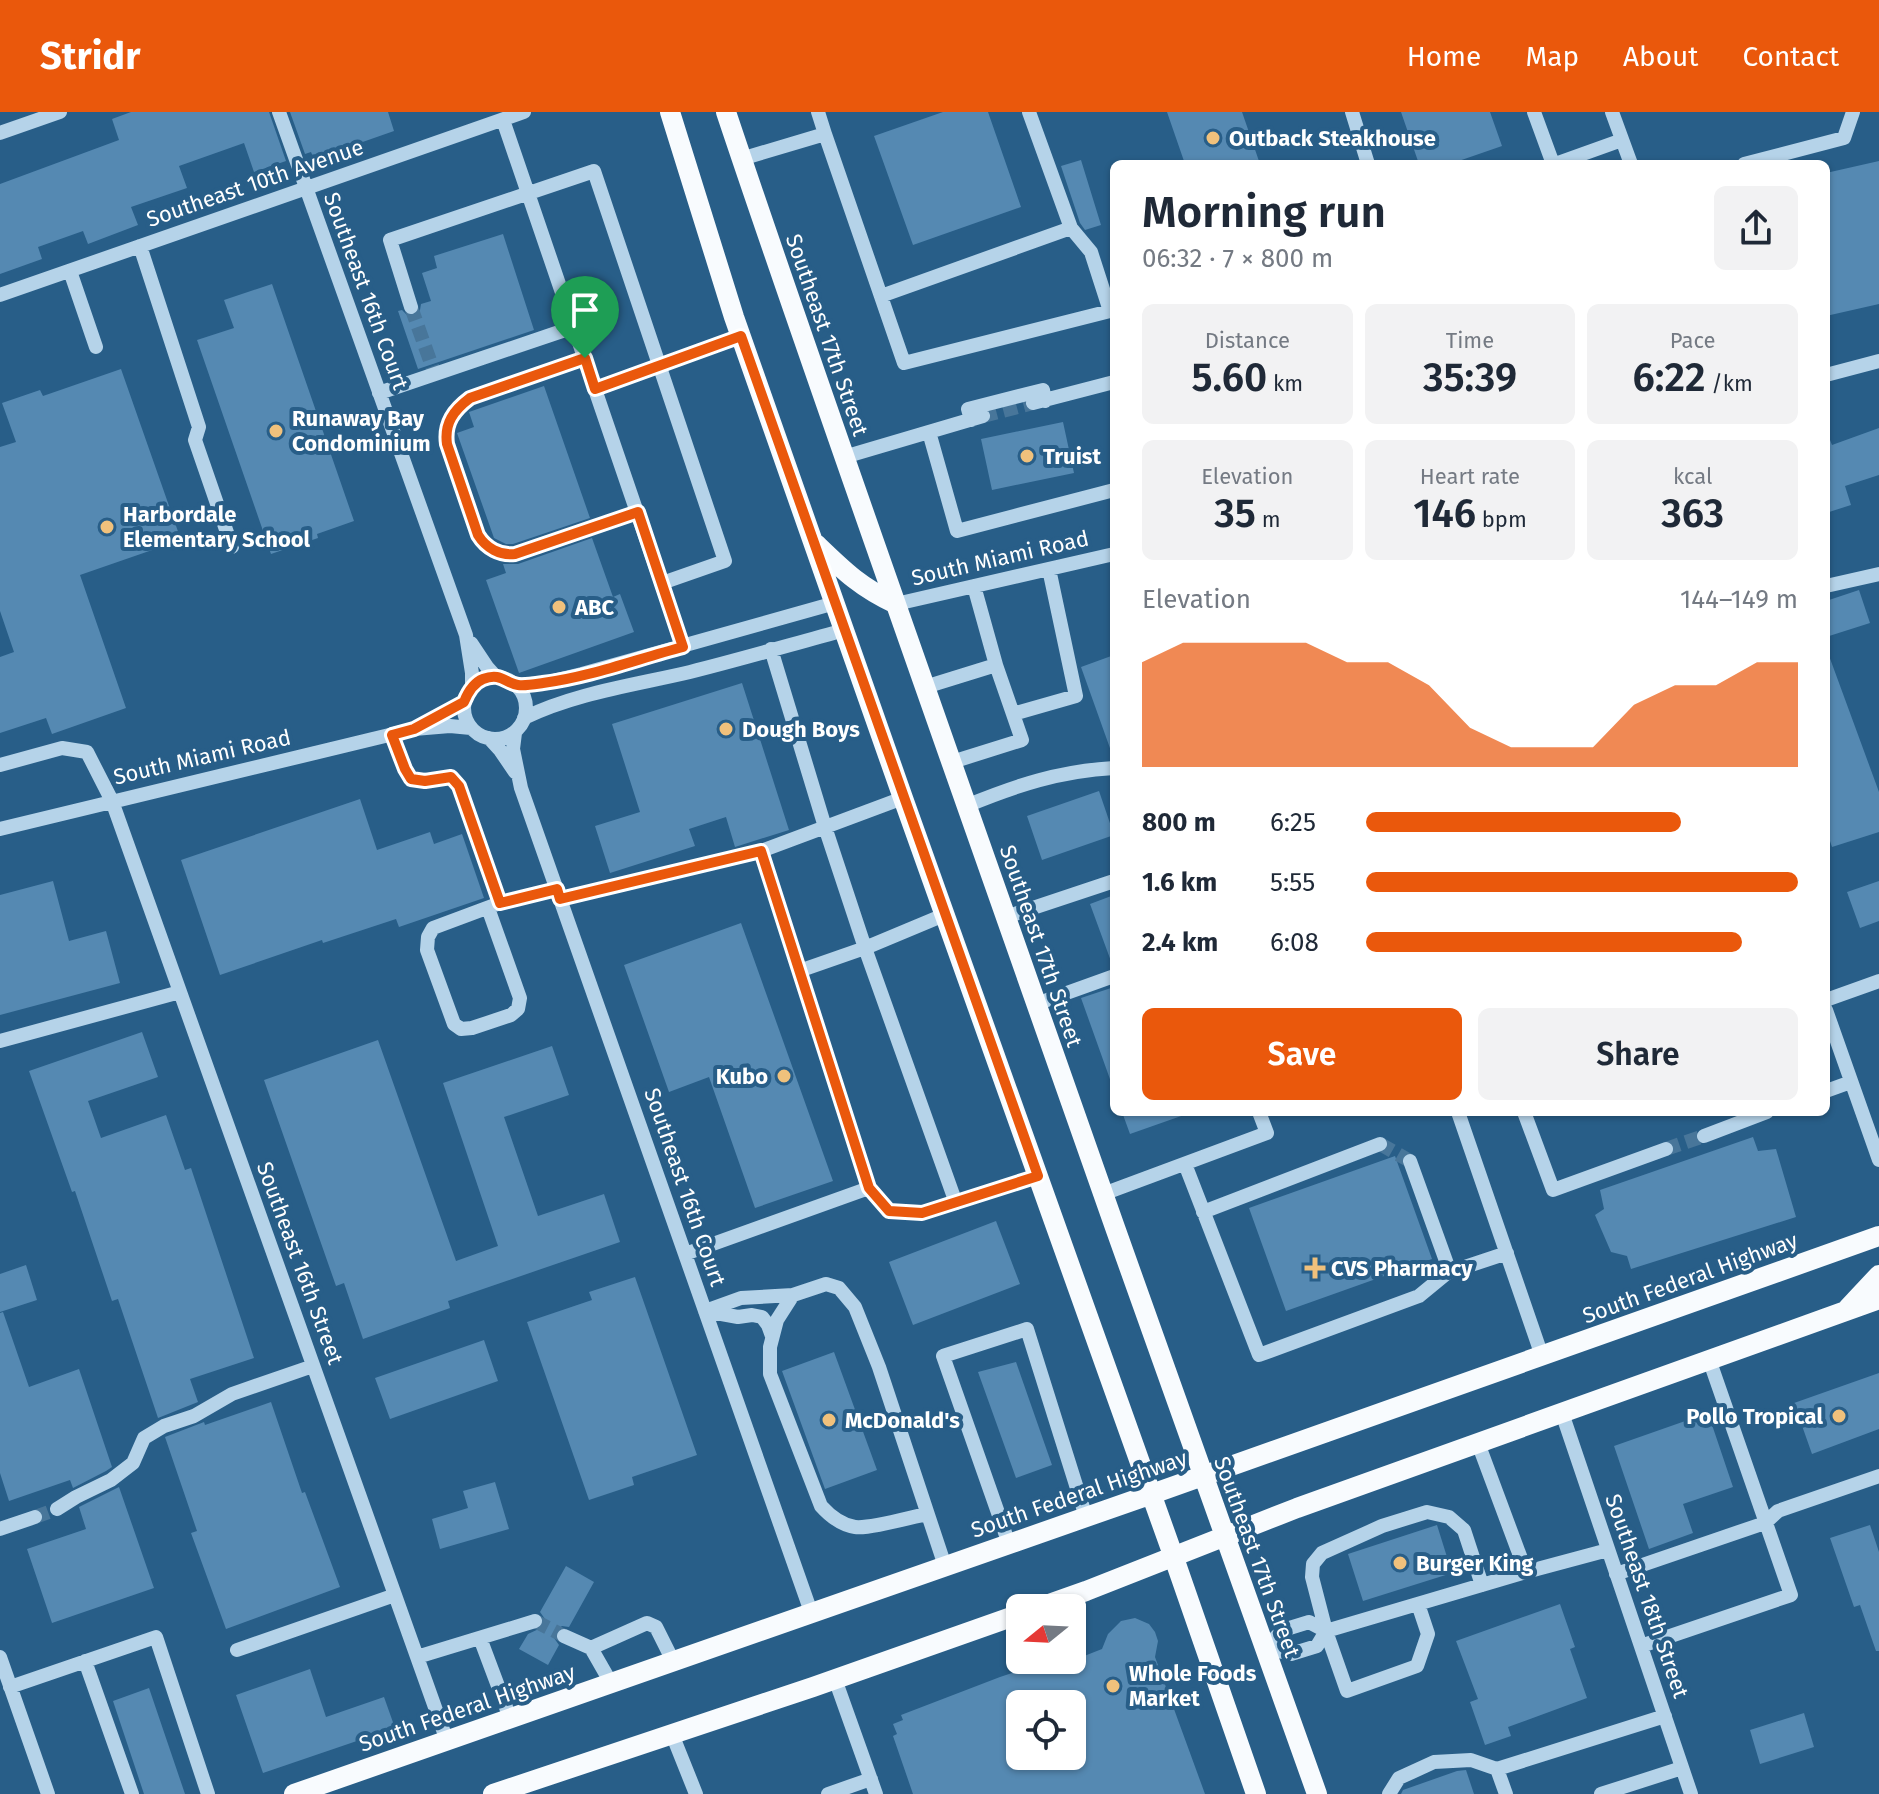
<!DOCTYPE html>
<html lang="en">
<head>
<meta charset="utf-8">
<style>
  :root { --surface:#fff; --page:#f2f2f3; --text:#1f2937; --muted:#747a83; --accent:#ea580c }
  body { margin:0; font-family:"Fira Sans",sans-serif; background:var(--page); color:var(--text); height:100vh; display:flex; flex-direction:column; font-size:30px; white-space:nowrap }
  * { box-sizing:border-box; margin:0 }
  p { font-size:26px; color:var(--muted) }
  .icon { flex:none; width:44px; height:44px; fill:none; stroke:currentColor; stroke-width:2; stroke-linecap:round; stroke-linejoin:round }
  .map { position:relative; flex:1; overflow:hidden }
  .panel { position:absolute; left:1110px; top:48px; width:720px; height:956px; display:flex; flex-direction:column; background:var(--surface); border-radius:12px; box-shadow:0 2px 6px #0004 }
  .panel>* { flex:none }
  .needle { width:52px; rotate:252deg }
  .controls { position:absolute; left:1006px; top:1482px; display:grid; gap:16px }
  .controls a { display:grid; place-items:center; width:80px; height:80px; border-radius:12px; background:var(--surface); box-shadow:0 2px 6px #0004; font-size:40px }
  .pin { position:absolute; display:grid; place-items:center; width:68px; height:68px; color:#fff; margin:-82px -34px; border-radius:50% 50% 50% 0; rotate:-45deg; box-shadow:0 0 8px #0007 }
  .pin .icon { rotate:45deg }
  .round { display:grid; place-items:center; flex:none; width:84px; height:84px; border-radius:12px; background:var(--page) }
  .headline { display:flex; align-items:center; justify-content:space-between; height:136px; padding:0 32px }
  h1 { font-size:44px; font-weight:600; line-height:60px }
  .stats { display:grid; grid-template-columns:repeat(3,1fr); gap:12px; height:136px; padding:8px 32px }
  .stats div { display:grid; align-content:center; border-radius:12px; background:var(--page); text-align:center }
  .stats b { font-size:40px; font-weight:600 }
  .stats small { font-size:22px; font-weight:400 }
  .stats p { font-size:22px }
  .chart { height:224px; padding:16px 32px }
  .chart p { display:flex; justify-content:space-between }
  .chart svg { width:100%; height:144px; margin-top:8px; fill:var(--accent); opacity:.7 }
  .cta { display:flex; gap:16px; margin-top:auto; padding:16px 32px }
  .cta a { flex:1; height:92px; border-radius:12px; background:var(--accent); color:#fff; font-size:32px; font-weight:600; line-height:92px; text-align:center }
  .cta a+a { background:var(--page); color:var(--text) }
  ul { padding:0 32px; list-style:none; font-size:26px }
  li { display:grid; grid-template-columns:128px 96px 1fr; align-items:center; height:60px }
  li i { height:20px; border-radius:10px; background:var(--accent) }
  header { display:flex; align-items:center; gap:48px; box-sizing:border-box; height:112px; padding:0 40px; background:var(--accent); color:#fff }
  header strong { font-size:38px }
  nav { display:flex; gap:44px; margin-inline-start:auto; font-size:28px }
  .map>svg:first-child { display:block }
</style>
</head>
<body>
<header>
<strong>Stridr</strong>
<nav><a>Home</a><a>Map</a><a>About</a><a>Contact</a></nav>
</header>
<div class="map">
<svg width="1879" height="1682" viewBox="0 0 1879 1682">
  <rect width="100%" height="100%" fill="#285e88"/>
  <path fill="#5589b2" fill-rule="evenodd" d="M131 0H269L286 49 254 60 244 31 179 54 187 76 131 95 138 113 88 132 83 119 38 135 42 147 0 162V72L119 28 112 7Z
    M290 0H388L394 19 314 47 311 40 305 42Z
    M943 0H988L1021 95 913 133 874 24Z
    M1167 0H1242L1260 52H1185Z
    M1401 0H1490L1502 34 1450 52H1419Z
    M1081 48 1101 113 1085 118 1080 111 1061 54Z
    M1879 49V192L1826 204V61Z
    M503 122 534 218 418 257 398 199 402 198 408 204H415L420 198 421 192 431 189 422 161 437 156 434 144Z
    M272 172 354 409 317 422 318 426 271 442 197 228 234 216 224 188Z
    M121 257 181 428 80 463 126 596 52 622 46 606 0 621V545L14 540 0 499V335L16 330 2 291 40 278 43 284Z
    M544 274 590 406 513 432H506L494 426 457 321 474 315 469 300Z
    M1063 310 1074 361 992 378 981 327Z
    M1879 316V363L1845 374 1851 393 1826 401V329L1830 328 1832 333Z
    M592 426 613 485 620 482 634 520 519 561 486 468 506 461 503 452H518Z
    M1859 478 1870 511 1826 525V489Z
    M1826 541H1828L1879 680V720L1832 735 1826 717Z
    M1114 543V639H1111L1081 555Z
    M742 571 789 718 735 735 726 705 689 717 695 734 610 761 595 714 640 700 612 612Z
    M1099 679 1114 723 1042 748 1027 704Z
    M360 687 377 738 430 720 434 732 462 722 484 786 399 815 396 807 323 831 322 828 220 863 181 748Z
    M53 769 69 829 106 819 120 871 0 903V783Z
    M1879 769V809L1860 816 1847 780Z
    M1114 783V852H1112L1090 792Z
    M741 811 833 1069 755 1096 709 965 669 980 624 853Z
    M1114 875V970H1111L1081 886Z
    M142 920 158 965 88 989 101 1026 166 1003 185 1058 191 1056 254 1246 190 1267 198 1290 158 1306 118 1187 112 1189 75 1079 72 1080 29 959Z
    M378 928 456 1149 498 1134 443 971 552 934 569 983 504 1005 538 1104 604 1082 620 1130 448 1189 450 1196 363 1227 344 1171 336 1174 264 968Z
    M1122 1000H1183L1184 1003 1130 1022Z
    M1753 1025 1758 1039 1776 1037 1796 1105 1631 1157 1627 1144 1611 1140 1595 1103 1604 1097 1600 1078Z
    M1395 1044 1432 1147 1286 1199 1249 1096Z
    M996 1109 1020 1172 913 1213 889 1150Z
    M26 1153 37 1188 0 1200V1162Z
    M635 1165 697 1343 632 1365 634 1373 589 1388 527 1210 592 1188 589 1180Z
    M3 1200 29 1275 79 1257 112 1355 106 1359 73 1376 70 1368 9 1389 0 1361V1201Z
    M484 1228 498 1269 390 1307 375 1266Z
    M834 1240 877 1358 825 1377 782 1259Z
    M1016 1250 1052 1353 1016 1366 978 1260Z
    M1879 1261V1317L1812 1342 1794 1291Z
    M271 1290 302 1381 305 1380 340 1475 226 1517 191 1421 197 1419 165 1325 204 1310 205 1313Z
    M1708 1301 1733 1375 1683 1392 1693 1421 1649 1437 1614 1334Z
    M495 1370 509 1417 440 1437 432 1407 468 1396 463 1379Z
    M119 1375 154 1476 52 1511 27 1437 86 1417 79 1395Z
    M1437 1413 1452 1461 1363 1489 1348 1442Z
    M1870 1413 1879 1440V1539H1876L1860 1493 1854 1495 1830 1426Z
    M566 1454 594 1470 569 1515 562 1514 555 1519 554 1526 559 1533 548 1553 519 1537 528 1522 543 1515 545 1507 540 1500Z
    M1560 1492 1575 1535 1570 1537 1587 1586 1508 1615 1511 1624 1485 1633 1470 1590 1478 1587 1456 1529Z
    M1135 1506 1149 1512 1155 1520 1158 1529 1155 1545 1205 1682H913L893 1624 897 1622 893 1612 903 1608 901 1603 1000 1565 1052 1548H1074L1102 1537 1108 1522 1121 1509ZM1020 1592H1072V1644H1020Z
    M310 1557 326 1605 384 1585 395 1616 263 1661 236 1583Z
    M149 1576 185 1682H144L113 1589Z
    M1804 1601 1814 1635 1760 1652 1750 1618Z
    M1466 1658 1474 1682H1401L1403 1678 1457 1659Z"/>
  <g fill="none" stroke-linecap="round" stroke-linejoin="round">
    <path stroke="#48769a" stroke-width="14" stroke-dasharray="14 7" stroke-linecap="butt" d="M411 195 433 257
      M983 304 1033 291
      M1380 1032 1410 1049
      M1666 1037 1704 1024
      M35 1405 57 1397
      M535 1509 564 1524"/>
    <path stroke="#b5d3e9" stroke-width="14" d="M279 0 466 523 472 561V575
      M818 0 825 22
      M1352 0 1368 52
      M1534 0 1553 52
      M1612 0 1631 52
      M503 8 683 535
      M0 21 60 0
      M741 47 825 22 904 251 1114 198
      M1555 52 1622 28
      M1744 52 1844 26 1853 0
      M1071 116 1091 140 1110 199
      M140 134 199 315 195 328 232 435
      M70 159 96 235
      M0 183 524 0
      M881 184 1071 116 1029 0
      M411 195 390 128 594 59 725 449 662 471
      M585 246 470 286C454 298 444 311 447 332L478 423C486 436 500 444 515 442L638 400
      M1826 263 1879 249
      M595 277 741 224
      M379 281 574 215
      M1033 291 1114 270
      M971 308 968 297 1043 278 1045 289
      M929 320 957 419 1114 378
      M844 345 983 304
      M974 474 996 553
      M1826 474 1879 462
      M896 492 1114 442
      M471 531 487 555 496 565
      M771 537 825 715 865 836 799 859
      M464 596a31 31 0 1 1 62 0a31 31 0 1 1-62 0Z
      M516 573 545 571 582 562 835 491
      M925 575 996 553 1022 628 952 650
      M1013 602 1076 584 1049 457
      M524 606C575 581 635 573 690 560 742 547 793 532 845 518
      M422 613 464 590
      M515 621 513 637 521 676 811 1500
      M392 623 405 657 411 667 425 669 451 665 459 674 500 791
      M489 626 500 638 515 660
      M0 653 62 636 87 640 112 689 447 1629
      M966 694C1017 673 1060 659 1114 656
      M0 717 414 617 450 614 471 616
      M560 787 761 739 903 686
      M488 796 520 886 518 897 511 903 472 916 461 917 454 912 427 838 428 825 433 816 500 791 557 777
      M944 803 865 836 956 1091
      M1006 805 1114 769
      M1826 888 1879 869
      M1036 892 1114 864
      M1826 898 1879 1048
      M0 929 180 880
      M1826 979 1851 970
      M1458 1000 1542 1244
      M1524 1000 1553 1078 1666 1037
      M1704 1024 1767 1000
      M1410 1049 1450 1160
      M1185 1052 1259 1243 1419 1184 1447 1161 1507 1141
      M869 1076 889 1099 922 1101 1038 1064
      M1103 1082 1267 1021 1259 1000
      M1203 1100 1380 1032
      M685 1142 869 1076 761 739
      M705 1199 741 1186 793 1183
      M705 1199 738 1205 752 1203 762 1205 768 1213 772 1224
      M1562 1301 1691 1682
      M1478 1331 1526 1460 1608 1438
      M57 1397 76 1385 111 1368 133 1351 144 1326 164 1314 194 1304 232 1282 313 1254
      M927 1402C911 1405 870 1417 855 1415 842 1413 830 1404 821 1394L770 1262V1235L777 1208 793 1183 826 1172 839 1176 855 1195 879 1255 945 1454
      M0 1417 35 1405
      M1009 1432 943 1244 1027 1217 1086 1405
      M1616 1462 1765 1411 1778 1399 1879 1364
      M1418 1492 1428 1522 1417 1554 1347 1579 1326 1519 1312 1465 1313 1452 1322 1441 1382 1414 1427 1400 1449 1405 1464 1418 1482 1473
      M564 1524 591 1536 611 1571
      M480 1526 510 1606
      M1641 1534 1791 1483 1709 1247
      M591 1536 647 1511 656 1515 673 1549
      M1265 1536 1291 1542 1317 1534 1326 1519 1526 1460
      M1265 1536 1283 1518 1309 1510 1326 1519
      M237 1538 395 1483
      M0 1545 48 1682
      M417 1545 535 1509
      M85 1549 132 1682
      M835 1567 876 1682
      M10 1575 156 1525 208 1682
      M672 1622 696 1682
      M1497 1657 1506 1682
      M828 1682 871 1667
      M1389 1682 1399 1666 1434 1650 1471 1648 1497 1657 1665 1604
      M1601 1682 1682 1656"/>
    <path stroke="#f8fbfe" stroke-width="20" d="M670 0 734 205 903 686 1173 1443 1256 1682
      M726 0C799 218 876 435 952 652 1072 996 1194 1339 1317 1682
      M816 432C844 459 860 475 896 492
      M1848 1196 1879 1163
      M1038 1496 1086 1479 1297 1396 1879 1187
      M294 1682 1152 1382 1879 1124
      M493 1682 813 1575 1020 1502"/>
  </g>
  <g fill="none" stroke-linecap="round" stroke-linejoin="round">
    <g stroke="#fff" stroke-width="16">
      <path id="route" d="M741 224 1038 1064 922 1101 889 1099 869 1076 761 739 560 787 557 777 500 791 459 674 451 665 425 669 411 667 405 657 392 623 414 617 464 590C468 580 473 571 483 567 501 560 505 571 518 573 525 574 536 572 543 571 590 565 637 547 683 535L638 400 515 442C500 444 486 436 478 423L447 332C444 311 454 298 470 286L585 246 595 277Z"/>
    </g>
    <use href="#route" stroke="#ea580c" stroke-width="10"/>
  </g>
  <g fill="#f0c17c" stroke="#285e88" stroke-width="3">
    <circle cx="1213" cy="26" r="8"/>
    <circle cx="276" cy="319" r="8"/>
    <circle cx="1027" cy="344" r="8"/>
    <circle cx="107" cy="415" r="8"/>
    <circle cx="559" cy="495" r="8"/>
    <circle cx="726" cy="617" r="8"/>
    <circle cx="784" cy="964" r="8"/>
    <path d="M1311 1144h8v8h8v8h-8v8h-8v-8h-8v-8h8z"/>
    <circle cx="1839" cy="1304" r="8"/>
    <circle cx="829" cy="1308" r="8"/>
    <circle cx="1400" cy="1451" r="8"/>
    <circle cx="1113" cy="1574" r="8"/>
  </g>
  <g text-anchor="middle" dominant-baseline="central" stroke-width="8" stroke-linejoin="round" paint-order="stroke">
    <g font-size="22" font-weight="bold" fill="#fff" stroke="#285e88" text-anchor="start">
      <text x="1229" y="26">Outback Steakhouse</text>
      <text x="292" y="306">Runaway Bay<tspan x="292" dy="25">Condominium</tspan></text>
      <text x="1043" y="344">Truist</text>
      <text x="123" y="402">Harbordale<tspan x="123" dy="25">Elementary School</tspan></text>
      <text x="575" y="495">ABC</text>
      <text x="742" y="617">Dough Boys</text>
      <text x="768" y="964" text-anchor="end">Kubo</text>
      <text x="1331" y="1156">CVS Pharmacy</text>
      <text x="1823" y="1304" text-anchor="end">Pollo Tropical</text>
      <text x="845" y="1308">McDonald's</text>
      <text x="1416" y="1451">Burger King</text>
      <text x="1129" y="1561">Whole Foods<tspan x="1129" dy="25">Market</tspan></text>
    </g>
    <g font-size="22" fill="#fff" stroke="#285e88">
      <text transform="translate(255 71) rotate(-19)">Southeast 10th Avenue</text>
      <text transform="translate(366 179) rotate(70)">Southeast 16th Court</text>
      <text transform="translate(827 223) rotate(71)">Southeast 17th Street</text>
      <text transform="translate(1000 446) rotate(-13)">South Miami Road</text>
      <text transform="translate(202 645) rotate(-13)">South Miami Road</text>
      <text transform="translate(1041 834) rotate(71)">Southeast 17th Street</text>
      <text transform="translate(685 1075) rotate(71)">Southeast 16th Court</text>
      <text transform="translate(300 1151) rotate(70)">Southeast 16th Street</text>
      <text transform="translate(1690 1166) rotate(-20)">South Federal Highway</text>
      <text transform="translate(1079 1382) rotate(-19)">South Federal Highway</text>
      <text transform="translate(1257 1445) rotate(70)">Southeast 17th Street</text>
      <text transform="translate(1647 1484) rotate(71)">Southeast 18th Street</text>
      <text transform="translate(467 1596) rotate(-19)">South Federal Highway</text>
    </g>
  </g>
</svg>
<div class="controls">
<a><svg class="needle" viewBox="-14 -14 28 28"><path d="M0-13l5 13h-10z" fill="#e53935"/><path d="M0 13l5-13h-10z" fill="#747a83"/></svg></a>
<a><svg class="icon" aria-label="locate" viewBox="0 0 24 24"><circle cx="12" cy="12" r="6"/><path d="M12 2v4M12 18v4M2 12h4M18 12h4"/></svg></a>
</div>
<div class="pin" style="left:585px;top:246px;background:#1e9e55"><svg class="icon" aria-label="arrive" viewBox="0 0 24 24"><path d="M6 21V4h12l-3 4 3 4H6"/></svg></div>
<section class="panel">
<div class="headline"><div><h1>Morning run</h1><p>06:32 · 7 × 800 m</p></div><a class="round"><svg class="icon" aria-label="share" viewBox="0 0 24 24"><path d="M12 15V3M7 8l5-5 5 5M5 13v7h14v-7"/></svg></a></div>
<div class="stats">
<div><p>Distance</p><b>5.60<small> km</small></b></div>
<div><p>Time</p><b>35:39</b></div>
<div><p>Pace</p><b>6:22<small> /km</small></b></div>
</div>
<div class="stats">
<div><p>Elevation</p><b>35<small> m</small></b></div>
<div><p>Heart rate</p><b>146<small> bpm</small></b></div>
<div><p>kcal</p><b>363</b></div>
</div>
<div class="chart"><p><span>Elevation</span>144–149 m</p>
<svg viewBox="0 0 160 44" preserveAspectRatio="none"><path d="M0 44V12L10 6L20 6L30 6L40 6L50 12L60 12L70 19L80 32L90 38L100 38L110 38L120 25L130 19L140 19L150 12L160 12V44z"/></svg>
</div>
<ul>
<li><b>800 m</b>6:25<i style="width:73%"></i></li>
<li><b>1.6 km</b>5:55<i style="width:100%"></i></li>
<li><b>2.4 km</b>6:08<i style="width:87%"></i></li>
</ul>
<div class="cta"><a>Save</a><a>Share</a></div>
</section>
</div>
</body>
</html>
